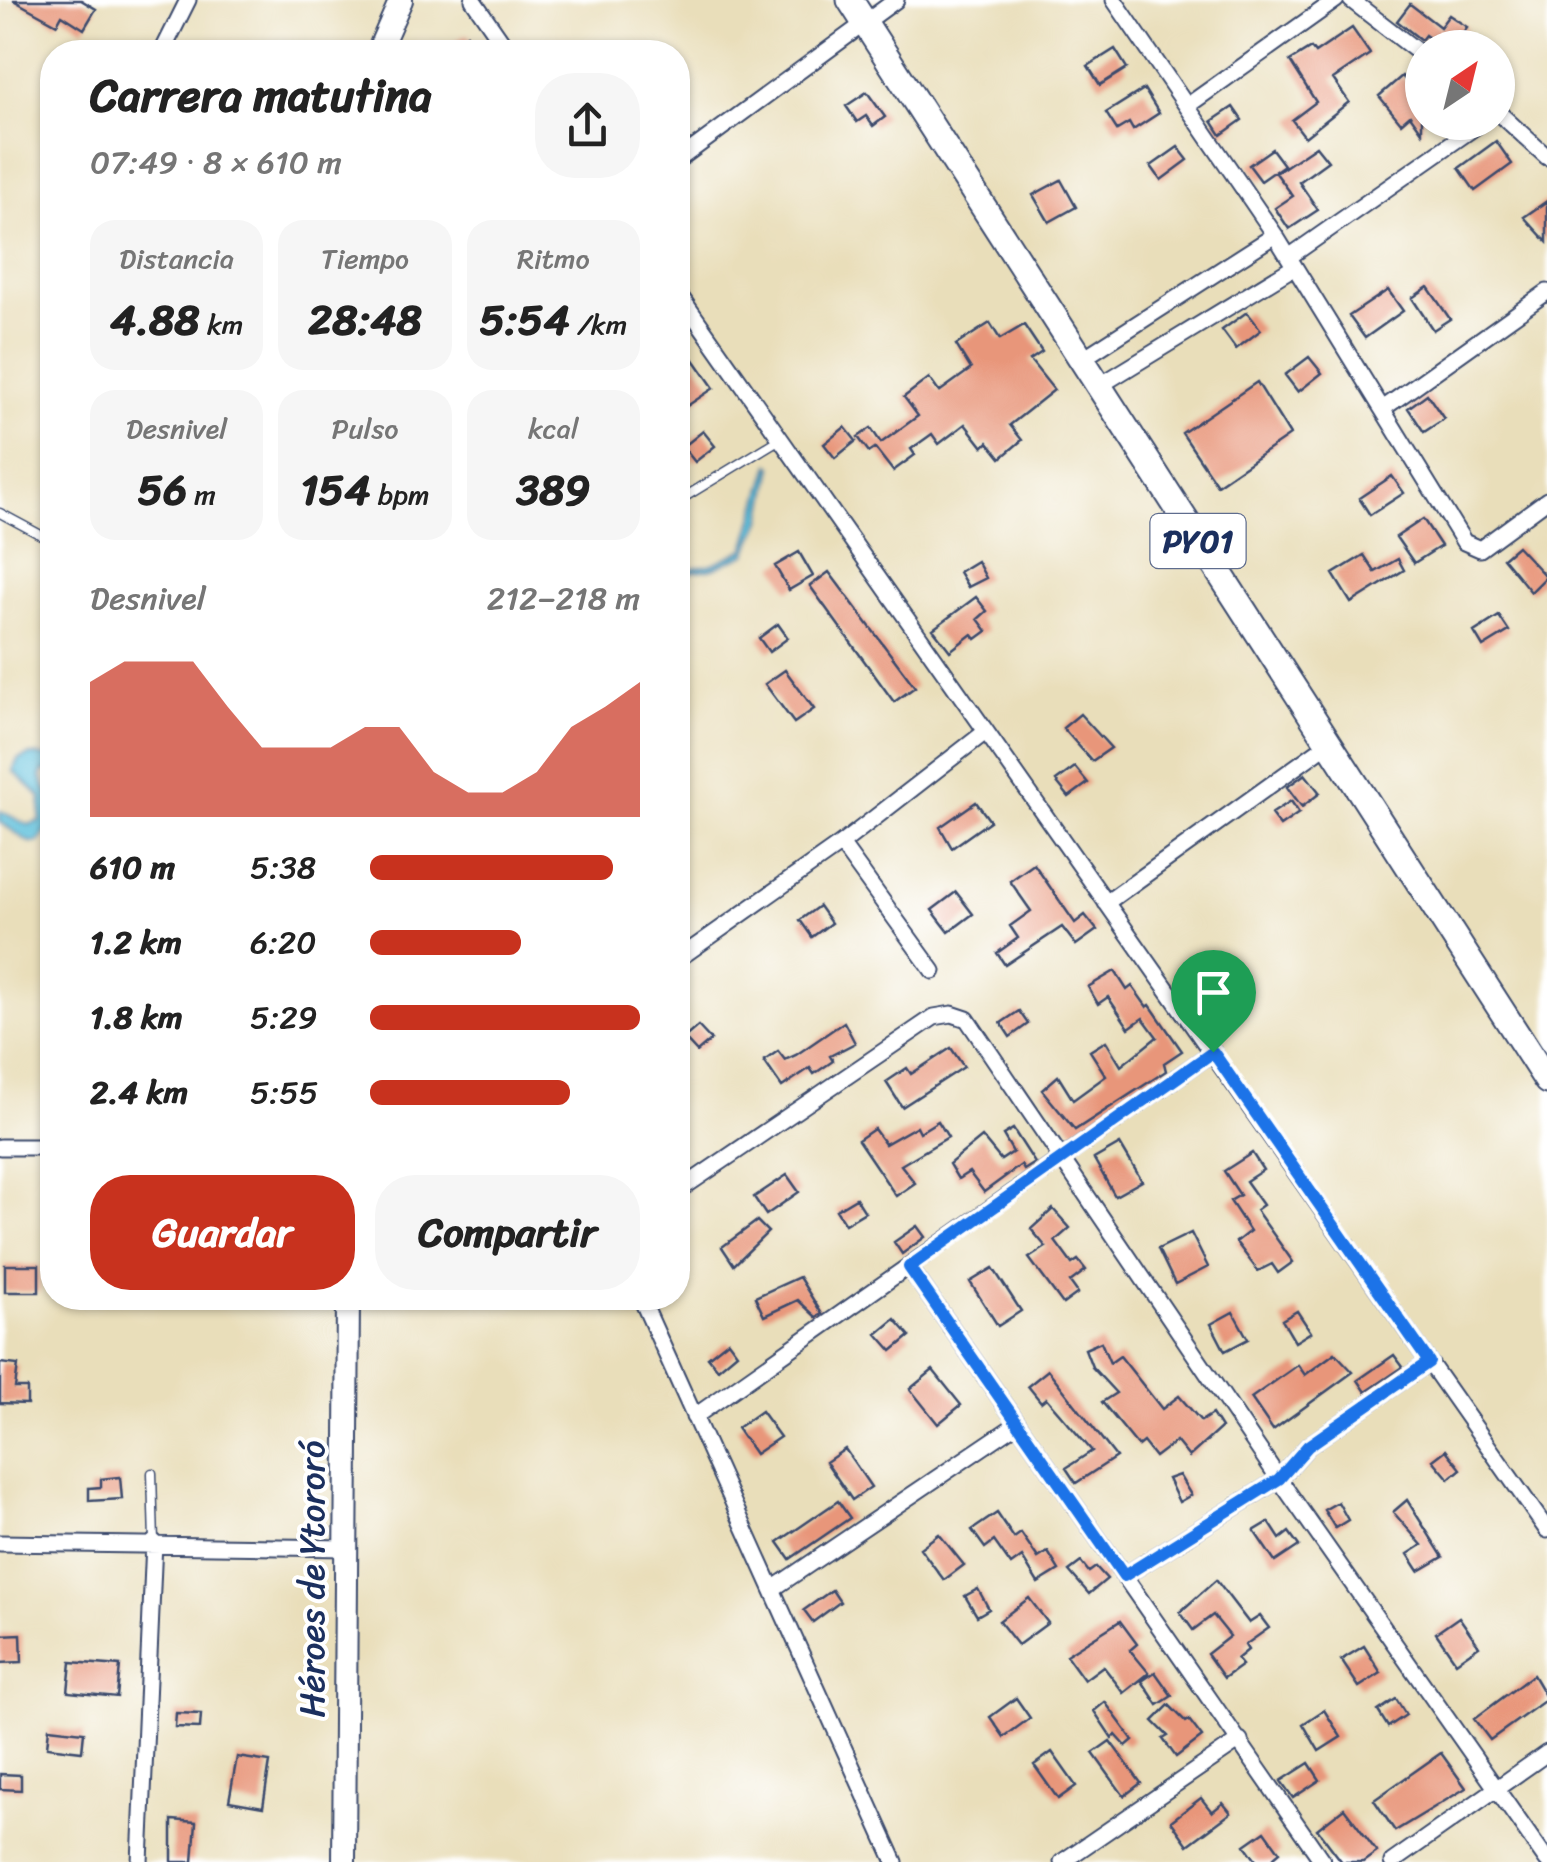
<!DOCTYPE html>
<html lang="es">
<head>
<meta charset="utf-8">
<style>
  :root { --surface:#fff; --page:#f6f6f6; --text:#222; --muted:#767676; --accent:#c8321e }
  body { margin:0; font-family:Sriracha,sans-serif; background:var(--page); color:var(--text); height:100vh; display:flex; flex-direction:column; font-size:38px; white-space:nowrap }
  * { box-sizing:border-box; margin:0 }
  p { font-size:32px; color:var(--muted) }
  .icon { flex:none; width:55px; height:55px; fill:none; stroke:currentColor; stroke-width:2; stroke-linecap:round; stroke-linejoin:round }
  .map { position:relative; flex:1; overflow:hidden }
  .sheet { position:absolute; left:40px; top:40px; width:650px; height:1270px; display:flex; flex-direction:column; background:var(--surface); border-radius:40px; box-shadow:0 2px 8px #0004 }
  .sheet>* { flex:none }
  .needle { width:65px; rotate:35deg }
  .tools { position:absolute; left:1405px; top:30px; display:grid; gap:20px }
  .tools a { display:grid; place-items:center; width:110px; height:110px; border-radius:50%; background:var(--surface); box-shadow:0 2px 8px #0004; font-size:50px }
  .pin { position:absolute; display:grid; place-items:center; width:85px; height:85px; color:#fff; margin:-102px -42px; border-radius:50% 50% 50% 0; rotate:-45deg; box-shadow:0 0 10px #0007 }
  .pin .icon { rotate:45deg }
  .round { display:grid; place-items:center; flex:none; width:105px; height:105px; border-radius:40px; background:var(--page) }
  .overview { display:flex; align-items:center; justify-content:space-between; height:170px; padding:0 50px }
  h1 { font-size:45px; font-weight:800; line-height:75px }
  .metrics { display:grid; grid-template-columns:repeat(3,1fr); gap:15px; height:170px; padding:10px 50px }
  .metrics div { display:grid; align-content:center; border-radius:25px; background:var(--page); text-align:center }
  .metrics b { font-size:42px; font-weight:800 }
  .metrics small { font-size:28px; font-weight:400 }
  .metrics p { font-size:28px }
  .chart { height:280px; padding:20px 50px }
  .chart p { display:flex; justify-content:space-between }
  .chart svg { width:100%; height:180px; margin-top:10px; fill:var(--accent); opacity:.7 }
  .primary-button { display:flex; gap:20px; margin-top:auto; padding:20px 50px }
  .primary-button a { flex:1; height:115px; border-radius:40px; background:var(--accent); color:#fff; font-size:40px; font-weight:800; line-height:115px; text-align:center }
  .primary-button a+a { background:var(--page); color:var(--text) }
  ul { padding:0 50px; list-style:none; font-size:32px }
  li { display:grid; grid-template-columns:160px 120px 1fr; align-items:center; height:75px }
  li i { height:25px; border-radius:12px; background:var(--accent) }
  .map>svg:first-child { display:block }
</style>
</head>
<body>
<div class="map">
<svg width="1547" height="1862" viewBox="0 0 1547 1862">
  <rect width="100%" height="100%" fill="#fff"/>
  <filter id="ink" filterUnits="userSpaceOnUse"><feTurbulence type="fractalNoise" baseFrequency=".01" numOctaves="2"/><feDisplacementMap in="SourceGraphic" scale="20" xChannelSelector="R" yChannelSelector="G"/><feConvolveMatrix kernelMatrix="1 2 1 2 8 2 1 2 1" color-interpolation-filters="sRGB"/></filter>
  <filter id="wash" filterUnits="userSpaceOnUse"><feTurbulence type="fractalNoise" baseFrequency=".0048" numOctaves="4" result="noise"/><feDisplacementMap in="SourceGraphic" scale="40" xChannelSelector="R" yChannelSelector="G"/><feGaussianBlur stdDeviation="2.25" result="paint"/><feColorMatrix in="noise" values="0 0 0 0 0 0 0 0 0 0 0 0 0 0 0 0 0 1.4 0 .05"/><feComposite in="paint" operator="in"/></filter>
  <g filter="url(#wash)">
    <rect width="100%" height="100%" fill="#e9deba"/>
    <path fill="#5dc0db" stroke="#3c789c" stroke-width="2.5" d="M770 464 773 466 762 520 746 554 713 568 678 574V571L713 564 745 549Z
      M31 755 52 757V770L43 771 41 777C53 803 59 819 38 842H29L0 822V811L28 825 40 821 41 797 13 771 18 759Z"/>
    <g id="blocks">
      <path fill="#e8967a" d="M13 0H81L96 9 84 29 62 15 57 24Z
        M1410 4 1440 27 1449 15 1467 27 1452 48H1443L1425 35 1421 40 1397 21Z
        M1352 28 1370 54 1333 79 1349 102 1305 137 1292 120 1316 102 1290 61 1311 48 1315 53Z
        M467 34 480 52H439Z
        M1115 49 1127 68 1100 85 1088 66Z
        M1402 76 1422 100V132L1410 115 1401 123 1379 96Z
        M1144 89 1159 113 1133 130 1129 123 1117 130 1106 113Z
        M867 92 885 117 873 126 866 116 857 122 846 106Z
        M1233 107 1242 120 1221 135 1212 121Z
        M1496 141 1512 164 1475 191 1459 168Z
        M1316 146 1328 161 1299 182 1318 210 1289 229 1275 208 1293 196 1276 173Z
        M1178 147 1188 160 1161 180 1151 166Z
        M1272 149 1284 165 1261 181 1249 165Z
        M1061 180 1076 207 1049 222 1033 195Z
        M1547 201V242L1524 217Z
        M1428 287 1450 319 1433 330 1412 298Z
        M1388 290 1403 311 1365 338 1349 316Z
        M1247 312 1261 330 1236 349 1222 330Z
        M990 323 1000 339 1024 325 1042 352 1030 360 1054 390 1010 425 1022 440 1001 458 988 442 983 447 965 424 939 444 932 434 911 449 915 455 893 471 875 448 869 452 858 437 871 428 881 443 918 416 904 397 929 378 939 392 971 369 956 345Z
        M1309 357 1322 373 1298 392 1285 375Z
        M693 358 714 388 678 412V369Z
        M1257 382 1290 435 1217 485 1182 433Z
        M1427 394 1444 419 1424 432 1408 408Z
        M845 427 856 441 835 458 824 444Z
        M703 431 715 446 695 462 683 447Z
        M1392 476 1404 493 1370 515 1359 498Z
        M1423 519 1441 546 1414 563 1396 537Z
        M1517 546 1546 577 1531 592 1503 558Z
        M799 552 813 576 789 590 775 566Z
        M1364 555 1375 572 1398 559 1404 570 1351 603 1333 574Z
        M977 561 986 578 968 587 959 572Z
        M829 572 915 687 894 702 810 586Z
        M976 597 987 611 978 619 987 631 976 639 972 634 950 651 933 629Z
        M1499 616 1509 631 1483 647 1474 632Z
        M778 624 788 638 769 652 759 638Z
        M785 670 814 709 794 723 765 684Z
        M1080 714 1111 748 1092 761 1063 728Z
        M1075 767 1088 783 1069 797 1056 781Z
        M1305 774 1320 793 1302 807 1287 787Z
        M1291 801 1299 813 1280 826 1271 814Z
        M976 802 990 821 952 848 940 827Z
        M1034 864 1075 923 1085 915 1097 930 1076 945 1062 927 1005 965 997 953 1018 938 1010 926 1031 911 1010 881Z
        M956 892 973 914 949 932 932 910Z
        M819 906 831 923 812 937 800 920Z
        M1115 971 1127 990 1132 986 1147 1007 1150 1005 1182 1051 1164 1063 1166 1071 1075 1130 1042 1090 1058 1076 1073 1100 1106 1076 1090 1051 1106 1041 1121 1066 1157 1037 1143 1018 1129 1028 1108 997 1098 1004 1088 987Z
        M1019 1011 1028 1024 1010 1037 1001 1023Z
        M844 1022 855 1043 830 1056 833 1061 814 1074 810 1068 782 1087 764 1061 778 1051 785 1060 796 1055Z
        M698 1026 711 1040 697 1052 684 1038Z
        M951 1048 964 1067 902 1107 886 1082 907 1068 911 1074Z
        M938 1121 948 1137 901 1165 915 1183 896 1196 858 1140 874 1129 885 1144 917 1126 920 1132Z
        M1013 1129 1035 1163 1024 1170 1021 1165 984 1192 969 1172 958 1179 949 1164 982 1137 1001 1160 1013 1152 1003 1135Z
        M1120 1144 1142 1181 1115 1196 1094 1159Z
        M1252 1153 1263 1170 1246 1181 1263 1205 1256 1210 1293 1262 1278 1273 1272 1264 1258 1271 1236 1242 1250 1231 1230 1201 1240 1195 1224 1171Z
        M787 1175 799 1192 766 1215 754 1197Z
        M856 1198 865 1212 845 1224 836 1210Z
        M1053 1209 1070 1228 1055 1241 1072 1264 1078 1260 1086 1270 1070 1282 1078 1293 1063 1304 1029 1258 1046 1247 1031 1229Z
        M757 1221 768 1232 734 1265 722 1247Z
        M917 1226 925 1237 902 1254 894 1242Z
        M1191 1233 1208 1267 1175 1284 1158 1249Z
        M5 1265H39V1292H5Z
        M993 1268 1021 1311 998 1326 970 1282Z
        M799 1277 822 1314 816 1317 798 1300 764 1316 755 1297Z
        M1297 1311 1311 1332 1295 1342 1282 1320Z
        M1233 1312 1248 1339 1225 1351 1211 1324Z
        M895 1319 910 1336 892 1351 877 1334Z
        M728 1341 737 1353 718 1369 708 1357Z
        M1101 1342 1110 1363 1120 1356 1162 1409 1179 1396 1201 1421 1212 1414 1221 1428 1189 1457 1176 1441 1155 1457 1143 1442 1138 1446 1102 1402 1116 1393 1092 1367 1085 1349Z
        M1335 1353 1353 1372 1273 1430 1251 1398 1298 1365 1305 1375Z
        M1394 1355 1403 1367 1366 1392 1358 1380Z
        M0 1363 18 1365 15 1388H27V1404L0 1403Z
        M933 1370 961 1405 938 1424 910 1389Z
        M1048 1370 1116 1457 1076 1483 1066 1468 1092 1451 1046 1398 1041 1402 1028 1386Z
        M761 1411 780 1437 755 1454 737 1428Z
        M845 1449 871 1487 852 1500 826 1462Z
        M1446 1450 1461 1469 1449 1479 1433 1460Z
        M1179 1475 1191 1495 1179 1502 1168 1479Z
        M120 1477 122 1499 89 1501V1488L101 1487V1479Z
        M1407 1500 1443 1557 1419 1571 1408 1554 1422 1545 1393 1512Z
        M838 1501 850 1518 790 1559 778 1542Z
        M1338 1502 1348 1520 1335 1528 1324 1510Z
        M997 1513 1014 1538 1021 1533 1038 1558 1048 1552 1059 1570 1038 1583 1022 1557 1011 1565 994 1541 985 1548 972 1530Z
        M1269 1522 1280 1539 1289 1532 1299 1546 1275 1562 1254 1531Z
        M939 1534 964 1565 944 1580 920 1548Z
        M1081 1562 1089 1572 1096 1567 1107 1579 1089 1594 1069 1571Z
        M1216 1580 1249 1623 1260 1616 1269 1628 1245 1645 1248 1650 1237 1659 1242 1665 1224 1678 1207 1654 1230 1636 1213 1615 1193 1630 1180 1612Z
        M978 1589 989 1609 977 1616 965 1596Z
        M832 1590 840 1602 813 1622 804 1610Z
        M1029 1598 1048 1623 1018 1645 999 1621Z
        M1459 1617 1479 1646 1456 1662 1436 1633Z
        M1120 1621 1137 1644 1130 1650 1149 1673 1124 1693 1103 1666 1084 1680 1066 1655Z
        M21 1634 22 1662 0 1663V1635Z
        M1364 1646 1381 1673 1359 1687 1341 1660Z
        M71 1662 120 1666 117 1697 68 1692Z
        M1155 1672 1172 1696 1158 1705 1142 1681Z
        M1533 1675 1547 1699 1490 1740 1474 1719Z
        M1016 1698 1030 1718 1004 1737 990 1717Z
        M1396 1699 1406 1715 1388 1727 1378 1711Z
        M1105 1702 1133 1740 1126 1746 1116 1735 1112 1738 1094 1711Z
        M1169 1705 1186 1722 1189 1720 1202 1737 1176 1757 1163 1739 1168 1736 1153 1721Z
        M1324 1710 1341 1737 1319 1751 1303 1724Z
        M176 1713 201 1714 200 1728 175 1727Z
        M49 1728 84 1732 82 1751 47 1747Z
        M1110 1741 1141 1783 1124 1796 1093 1753Z
        M1052 1752 1076 1786 1058 1799 1034 1765Z
        M1441 1753 1466 1788 1395 1831 1374 1800Z
        M237 1757 270 1762 263 1807 229 1801Z
        M1309 1763 1320 1780 1293 1798 1281 1781Z
        M0 1774 21 1775V1790L0 1789Z
        M1201 1798 1212 1812 1223 1803 1231 1813 1188 1845 1171 1821Z
        M1344 1808 1377 1852 1363 1862H1342L1317 1829Z
        M172 1820 196 1822 193 1862H172Z
        M1265 1831 1280 1852 1274 1857 1277 1862H1257L1245 1845Z"/>
    </g>
  </g>
  <g filter="url(#ink)">
    <use href="#blocks" fill-opacity="0" stroke="#3a496c" stroke-width="2.5"/>
    <g fill="none" stroke-linecap="round" stroke-linejoin="round">
      <g stroke="#3a496c" stroke-width="11">
        <path id="service" d="M678 501 780 439
          M0 513 52 541
          M152 1473 154 1542"/>
      </g>
      <g stroke="#3a496c" stroke-width="19">
        <path id="minor" d="M473 0 509 52
          M1114 0 1275 235 1464 542 1480 549 1547 500
          M1351 0 1422 55
          M162 52 188 0
          M1187 106 1336 0
          M1498 112 1547 157
          M678 160 896 0
          M1289 257 1482 122
          M678 293 1547 1530
          M1082 359 1275 235
          M1099 386 1294 267
          M1384 408 1547 292
          M841 844 933 971
          M1106 903 1329 743
          M678 959 841 844 984 733
          M0 1147H52
          M678 1191 934 1017 952 1014 967 1019 1279 1479 1547 1861
          M909 1267 1323 1862
          M641 1298 895 1862
          M694 1417 1213 1052
          M0 1543 348 1548
          M1124 1576 1279 1479 1308 1446 1429 1362
          M774 1588 1017 1424
          M140 1862 154 1542
          M1062 1862 1240 1740
          M1392 1862 1547 1753"/>
      </g>
      <g stroke="#3a496c" stroke-width="26">
        <path id="secondary" d="M378 52 401 0
          M344 1862 348 1298"/>
      </g>
      <g stroke="#3a496c" stroke-width="29">
        <path id="trunk" d="M850 0 1547 1081"/>
      </g>
      <use href="#service" stroke="#fff" stroke-width="8"/>
      <use href="#minor" stroke="#fff" stroke-width="15"/>
      <use href="#secondary" stroke="#fff" stroke-width="22"/>
      <use href="#trunk" stroke="#fff" stroke-width="25"/>
    </g>
  </g>
  <g fill="none" stroke-linecap="round" stroke-linejoin="round" filter="url(#ink)">
    <g stroke="#fff" stroke-width="20">
      <path id="route" d="M1213 1052 1429 1362 1308 1446 1279 1479 1124 1576 909 1267Z"/>
    </g>
    <use href="#route" stroke="#1a73e8" stroke-width="12"/>
  </g>
  <g text-anchor="middle" dominant-baseline="central" stroke-width="8" stroke-linejoin="round" paint-order="stroke">
    <rect fill="#fff" stroke="#5f6d8e" stroke-width="2.5" x="1150.5" y="514" width="95" height="54" rx="8"/>
    <g font-size="32" font-weight="bold" fill="#1b2f5e">
      <text x="1198" y="541">PY01</text>
    </g>
    <g font-size="35" fill="#1b2f5e" stroke="#fff">
      <text transform="translate(312 1579) rotate(-90)">Héroes de Ytororó</text>
    </g>
  </g>
</svg>
<div class="tools">
<a><svg class="needle" viewBox="-14 -14 28 28"><path d="M0-13l5 13h-10z" fill="#e53935"/><path d="M0 13l5-13h-10z" fill="#767676"/></svg></a>
</div>
<div class="pin" style="left:1213px;top:1052px;background:#1e9e55"><svg class="icon" aria-label="arrive" viewBox="0 0 24 24"><path d="M6 21V4h12l-3 4 3 4H6"/></svg></div>
<section class="sheet">
<div class="overview"><div><h1>Carrera matutina</h1><p>07:49 · 8 × 610 m</p></div><a class="round"><svg class="icon" aria-label="share" viewBox="0 0 24 24"><path d="M12 15V3M7 8l5-5 5 5M5 13v7h14v-7"/></svg></a></div>
<div class="metrics">
<div><p>Distancia</p><b>4.88<small> km</small></b></div>
<div><p>Tiempo</p><b>28:48</b></div>
<div><p>Ritmo</p><b>5:54<small> /km</small></b></div>
</div>
<div class="metrics">
<div><p>Desnivel</p><b>56<small> m</small></b></div>
<div><p>Pulso</p><b>154<small> bpm</small></b></div>
<div><p>kcal</p><b>389</b></div>
</div>
<div class="chart"><p><span>Desnivel</span>212–218 m</p>
<svg viewBox="0 0 160 44" preserveAspectRatio="none"><path d="M0 44V11L10 6L20 6L30 6L40 17L50 27L60 27L70 27L80 22L90 22L100 33L110 38L120 38L130 33L140 22L150 17L160 11V44z"/></svg>
</div>
<ul>
<li><b>610 m</b>5:38<i style="width:90%"></i></li>
<li><b>1.2 km</b>6:20<i style="width:56%"></i></li>
<li><b>1.8 km</b>5:29<i style="width:100%"></i></li>
<li><b>2.4 km</b>5:55<i style="width:74%"></i></li>
</ul>
<div class="primary-button"><a>Guardar</a><a>Compartir</a></div>
</section>
</div>
</body>
</html>
